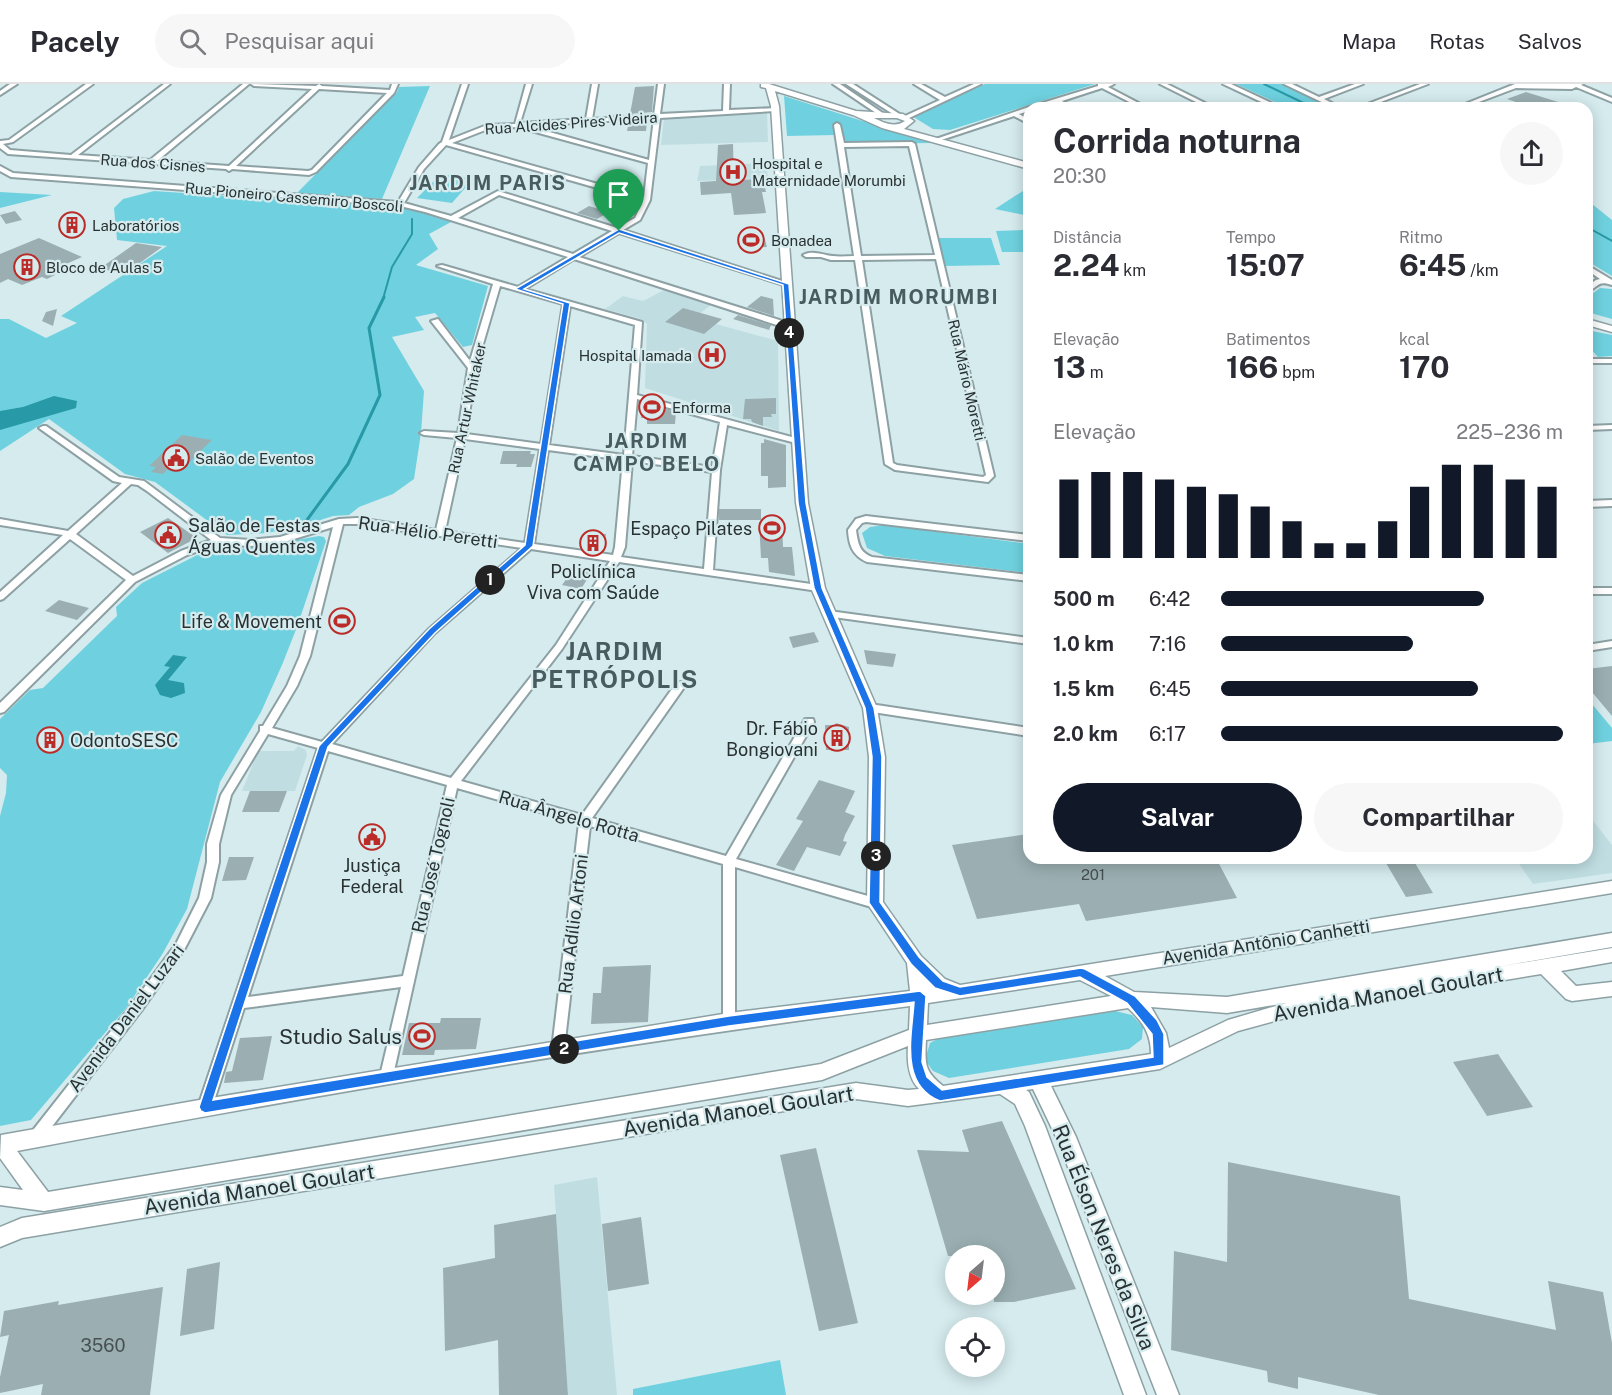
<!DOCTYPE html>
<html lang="pt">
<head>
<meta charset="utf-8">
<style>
  :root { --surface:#fff; --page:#f7f7f7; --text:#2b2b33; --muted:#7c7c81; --line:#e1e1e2; --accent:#111827 }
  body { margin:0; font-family:"Public Sans",sans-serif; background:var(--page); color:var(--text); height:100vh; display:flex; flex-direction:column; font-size:22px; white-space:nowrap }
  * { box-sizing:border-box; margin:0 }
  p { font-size:20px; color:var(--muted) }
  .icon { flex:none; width:33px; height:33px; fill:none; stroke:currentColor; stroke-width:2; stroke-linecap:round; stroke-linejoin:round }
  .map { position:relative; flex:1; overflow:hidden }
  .side { position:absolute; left:1023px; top:18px; width:570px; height:762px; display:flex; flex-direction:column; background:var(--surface); border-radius:18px; box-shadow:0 3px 15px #0003 }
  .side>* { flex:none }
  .needle { width:39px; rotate:208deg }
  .fabs { position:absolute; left:945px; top:1161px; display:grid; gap:12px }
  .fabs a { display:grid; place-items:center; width:60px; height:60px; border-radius:50%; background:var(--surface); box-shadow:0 3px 15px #0003; font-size:30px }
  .pin { position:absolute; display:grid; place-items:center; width:51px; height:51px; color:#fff; margin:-62px -26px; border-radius:50% 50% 50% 0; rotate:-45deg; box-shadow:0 0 6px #0007 }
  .pin .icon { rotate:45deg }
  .km { position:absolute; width:30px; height:30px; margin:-15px; border-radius:50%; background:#222; color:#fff; font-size:16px; line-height:30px; text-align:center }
  .round { display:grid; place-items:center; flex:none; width:63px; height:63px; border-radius:32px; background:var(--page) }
  .headline { display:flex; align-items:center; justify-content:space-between; height:102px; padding:0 30px }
  h1 { font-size:33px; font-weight:700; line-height:45px }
  .metrics { display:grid; grid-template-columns:repeat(3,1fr); gap:9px; height:102px; padding:6px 30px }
  .metrics div { display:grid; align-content:center }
  .metrics b { font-size:30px; font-weight:700 }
  .metrics small { font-size:16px; font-weight:400 }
  .metrics p { font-size:16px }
  .chart { height:168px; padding:12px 30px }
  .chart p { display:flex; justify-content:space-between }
  .chart svg { width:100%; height:108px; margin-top:6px; stroke:var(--accent); stroke-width:6 }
  .action { display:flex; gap:12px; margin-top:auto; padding:12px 30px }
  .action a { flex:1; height:69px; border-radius:36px; background:var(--accent); color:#fff; font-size:24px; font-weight:700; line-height:69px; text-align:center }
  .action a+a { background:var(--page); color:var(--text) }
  ul { padding:0 30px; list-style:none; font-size:20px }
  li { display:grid; grid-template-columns:96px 72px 1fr; align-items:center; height:45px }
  li i { height:15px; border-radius:8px; background:var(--accent) }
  header { display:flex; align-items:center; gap:36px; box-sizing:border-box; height:84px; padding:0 30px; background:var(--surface); border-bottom:2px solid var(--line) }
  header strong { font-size:28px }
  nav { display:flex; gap:33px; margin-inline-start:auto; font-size:21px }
  .search { width:420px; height:54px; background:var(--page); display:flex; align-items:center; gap:15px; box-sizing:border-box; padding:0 21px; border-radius:33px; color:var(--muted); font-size:22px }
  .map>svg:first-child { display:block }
</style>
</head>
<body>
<header>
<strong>Pacely</strong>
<div class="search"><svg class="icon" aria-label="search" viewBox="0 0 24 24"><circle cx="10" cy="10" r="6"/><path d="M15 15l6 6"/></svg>Pesquisar aqui</div>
<nav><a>Mapa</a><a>Rotas</a><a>Salvos</a></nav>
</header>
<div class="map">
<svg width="1612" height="1311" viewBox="0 0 1612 1311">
  <rect width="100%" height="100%" fill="#d5ebee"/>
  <path fill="#c0dee2" d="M767 29 768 58 661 61 664 34Z
    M766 79 768 94 697 97 700 82Z
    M664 206 711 221 694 234 778 257 779 347 645 304 647 240 641 235 605 225 623 212 643 217Z
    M298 662 306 666 307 671 295 707H242L258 667H294Z
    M1587 729 1612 761V789L1533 800 1515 774H1587Z
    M597 1093 617 1311H568L554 1101Z"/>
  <path fill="#6fd1df" d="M985 0H1095L950 46 933 45 915 34 916 31Z
    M1236 0H1286L1333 24H1288Z
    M430 2 382 115 297 109 397 8 399 3Z
    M784 12 932 59 843 60 840 40 833 41 835 51 787 52Z
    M441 90 473 95 452 119 417 114Z
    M1029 103V132L995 125Z
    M154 107 407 124 451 138 429 150 438 165 416 181 488 202 472 261 463 263 435 229 415 233 424 246 392 253 424 307 421 349 414 395 393 410 359 423 349 431 333 432 308 440 268 449 227 451 155 398 125 390 49 335 0 367V235H9L46 254 77 239 61 232 167 162 117 156 114 124 123 115Z
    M0 108 52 111 0 124Z
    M1587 116 1612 136V192L1587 177Z
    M1023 146 1029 168H1002L996 147Z
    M938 154H991L1000 181 944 182Z
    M1600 204 1612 205V235L1587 228V214Z
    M1587 246 1612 251V272L1598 273 1587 261Z
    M884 441 1029 460V489L885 472 867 464 862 449 870 443Z
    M319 452 324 453 326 457 297 543 282 581 261 628 220 698 187 825 163 869 127 923 31 1036 0 1042V732L6 709 7 691 0 684V635L30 606 43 604 117 532 116 523 142 499 205 467 251 464Z
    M1587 614 1612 644V657L1587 660Z
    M1115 927 1132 931 1143 943 1142 955 1129 965 949 994 933 987 925 976 930 959 943 952Z
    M780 1276 786 1311H633V1305Z"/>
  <path fill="#2899a7" d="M54 312 77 317 76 324 0 346V327L23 323Z
    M173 571 187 573 168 596 184 599 185 609 171 614 160 611 155 601 170 583 164 582Z"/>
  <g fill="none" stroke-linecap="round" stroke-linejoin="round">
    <path stroke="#2899a7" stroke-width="2" d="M1264 0 1314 24
      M1587 143 1612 157
      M383 215 392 183 412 150V135"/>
    <path stroke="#2899a7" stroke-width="3" d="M304 440 348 380 380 311 369 244 384 213"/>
  </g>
  <path fill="#9bafb2" d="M654 2 652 28 630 30 635 3Z
    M1526 8 1571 22V24H1533L1507 15Z
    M647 37 646 47H627L629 38Z
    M733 60 734 96 763 95 766 108H762L766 129 734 131 731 109 701 111 700 98 716 97 718 61Z
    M589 122 609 128 597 135 577 129Z
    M15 127 22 136 6 140 0 131Z
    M764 152 767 163 747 164 745 154Z
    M39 154 82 173 57 184 55 191 47 195 42 193 22 201 8 195 0 199V170Z
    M136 159 162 163 126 189 99 185Z
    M761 212 773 215 774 232 747 223Z
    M683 224 722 235 704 250 665 238Z
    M57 225 53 242 42 237 46 228Z
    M738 231 771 241 769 246 733 235Z
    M776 314V330H771L772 333H763V342L752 338 751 335H743L745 315Z
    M643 319 676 328 675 340H647V334H641Z
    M182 351 212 356 180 387 168 385 163 390 151 388 156 383 149 382Z
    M764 355 786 361V403L768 404V392H761V359H764Z
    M503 367H531L530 370H535L531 383H516L517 380H500Z
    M719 425H761V436H719Z
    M168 434 197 454 168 469 140 448Z
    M782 437 783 463H792L795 492 769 488 768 474H761L759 438Z
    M606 450 604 462H581L582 451Z
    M575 483 593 486 581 505 562 501Z
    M59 516 89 524 77 536 45 527Z
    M814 548 819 558 793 564 789 553Z
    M864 566 896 570 893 583 867 580Z
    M1612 582V632L1587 602V585Z
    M836 639 849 643V666H826L825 641H835Z
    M819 696 855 707 845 728 855 732 845 751 843 757 847 758 840 772 807 763 794 787 776 781 803 737 796 735Z
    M250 707H287L279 728H242Z
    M1029 750V774H1216L1237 814 1086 837 1079 820 977 835 952 761Z
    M229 773H254L246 796 222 797Z
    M1383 774H1412L1433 809 1406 813Z
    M651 881 648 938 591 940 593 909H601L603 883Z
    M441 934H481L476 965 435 966 434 971H402L409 939H440Z
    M272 952 263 996 224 999 226 988 232 987 240 954Z
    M1498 970 1521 1005 1533 1023 1487 1032 1453 978Z
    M1002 1037 1076 1205 1014 1218H994V1172H948L917 1066 969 1068 962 1046Z
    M816 1064 858 1239 819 1247 780 1071Z
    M1228 1078 1400 1112 1409 1215 1556 1246 1548 1197 1603 1208 1612 1259V1311H1379L1298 1293V1305L1268 1298 1267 1287 1171 1266 1174 1167 1227 1178Z
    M556 1130 568 1311H499L498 1256 445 1267 443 1184 495 1174 494 1141Z
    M641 1133 649 1200 608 1207 602 1140Z
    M220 1178 214 1245 180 1252 187 1185Z
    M163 1203 150 1311H41L43 1300 0 1309V1293L9 1251 0 1253 4 1227 59 1217 58 1221Z"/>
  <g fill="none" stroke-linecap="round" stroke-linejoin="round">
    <g stroke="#8da1a4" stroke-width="4">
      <path id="street" d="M10 0H17L0 11V7Z
        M86 0H93L13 58 3 60 10 66 71 71 164 0H170L78 71 150 76 243 0H249L157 77 229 82 312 5 254 2 251 0 316 2 319 0 322 2 390 6 392 0H398L394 9 316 88 309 91 232 85 229 87 226 85 8 70 0 64V57L9 56ZM319 5 387 9 312 86 308 87 236 82Z
        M462 0H468L449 56 487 41 515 40 526 0H532L520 39 586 35 592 0H598L592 35 654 31 658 0H664L660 30 723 27 724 0H730L729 26 777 24 778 25 775 27 660 34 650 116 640 136 623 146 788 199V201H784L619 149 579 173 792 240V244H786L574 175 525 205 642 238 637 311 799 355V359H796L727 341 720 386 713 486 818 501 823 504 818 507 619 478 562 565 461 697 582 731 677 598H685L686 600 685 602 592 734 726 772 805 635H813L814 638 736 775 875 814 879 816 881 819 879 822 875 824 735 783V937L733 941 729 942 725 941 723 937V780L590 742 564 965 563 969 558 971 553 969 552 965 579 739 457 704 392 996 387 998 382 996 380 992 401 903 244 924 212 1023 210 1027 205 1029 200 1027 198 1023 318 664 268 650 231 711 219 760V778L211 814 184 866 141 927 40 1058 35 1060 30 1058 28 1054 30 1050 133 919 176 860 199 814 207 778V760L221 711 260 647V642H263L287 602 300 572 333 443 281 459 250 462 219 460 187 471 135 498 4 628 0 629V619L126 496 70 455 3 515 0 516V508L63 451 0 441V435L68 447 122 399 113 397 39 344 43 342H46L119 393 144 397 220 454 250 456 280 453 339 435 357 434 436 446 457 354 424 351 420 349 424 347 458 349 468 284 431 237 438 235 470 277 493 200 437 182 442 181 518 203 568 173 425 128 400 122 11 93 0 87V82L13 89 398 118 419 83 439 60 442 58ZM654 34 649 76 528 42ZM517 43 648 79 644 113 452 59 488 45ZM446 61 643 117 635 134 617 144 498 107 451 132 404 119 424 85ZM499 111 612 147 573 170 458 134ZM500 202 563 220 541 360 466 350 476 284ZM570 222 635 241 624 371 549 361ZM637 315 720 338 712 383 632 372ZM465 355 540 365 525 459 445 447ZM548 366 623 376 615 463 613 471 534 460ZM632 377 712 388 704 485 621 473 625 463ZM131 400 138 401 147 407 211 456 181 467 133 492 76 450ZM343 440H357L522 464 429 545 322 658 272 644 297 602 310 572ZM531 465 610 477 556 561 451 694 332 660 435 549ZM328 667 447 701 403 892 248 913Z
        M833 0H840L887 32 882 33Z
        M846 0H853L901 31 896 32Z
        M914 0H921L945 13 974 0H981L907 35 905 34V32L940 16Z
        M1098 0H1114L1108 3 1148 24H1141L1102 4 1062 17 1075 24H1068L1056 18 1037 24H1029V27L1019 30 1029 36V40L1014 32 938 57 933 56 1029 23 1098 2Z
        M1160 0H1167L1215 24H1208Z
        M1223 0H1231L1282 24H1274Z
        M1284 0H1292L1319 13 1355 0H1363L1324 15 1342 24H1334Z
        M1420 0H1428L1365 24H1357Z
        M1515 0H1583L1581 1 1612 14V18L1576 3 1572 5 1516 4 1463 24H1455Z
        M837 39 840 41 844 59 912 58 915 60 994 392 988 398 895 386 885 380 855 176H831L821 173H806L803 171C813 166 822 171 833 172 840 173 847 172 854 172L834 41ZM909 62 935 171 861 172 844 63ZM936 175 986 391 983 393 897 381 893 379 862 176Z
        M1587 181 1612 196V201C1597 196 1599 203 1587 208V202L1596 196 1600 195 1587 186Z
        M1587 275H1612V279H1587Z
        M1612 341V345L1587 346V342Z
        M1612 416V422L1587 423V417Z
        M866 432 1029 451V457L866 438 862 439 856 446C858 459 859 468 872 473L1029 491V497L867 478C852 471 849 461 848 446L856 435Z
        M1587 504H1612V510H1587Z
        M829 527 1029 554V560L826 532 824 530Z
        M1612 557V563L1587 567V561Z
        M870 620 1029 644V652L866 627 865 624Z"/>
    </g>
    <g stroke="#8da1a4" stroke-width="3">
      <path id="secondary" d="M761 0H769L856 27 903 30 914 37 904 45 1029 79V85L882 44 853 31 775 7 779 22 808 419 825 504 877 624 885 673 883 818 921 872 945 895 960 901 1612 797V809L1105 892 1134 908 1227 913 1612 849V863L1496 883 1612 864V878L1561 887 1576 902 1612 898V912L1572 917 1566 915 1541 890 1300 930 1238 947 1160 985 1051 1002 1076 1053 1179 1311H1157L1057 1055 1033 1005 1026 1006 1029 1008 1045 1042 1146 1311H1124L1025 1042 1015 1020 1000 1010 908 1022 856 1015 22 1154 0 1163V1143L22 1134 856 999 908 1006 919 1005C908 994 907 977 908 962L822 996 44 1127 0 1121V1103L23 1106 0 1074 1 1051 205 1015 729 929 910 907 907 879 867 819 869 673 863 624 811 504 796 419 771 22 766 4 761 3ZM874 34H897L905 37C895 44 884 39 874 34ZM1080 896 1111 912 927 941 928 919ZM1286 919 1228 936 1169 964 1166 949 1151 923 1227 929ZM910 922 909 946 821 980 48 1108 17 1067C314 1011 611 960 910 922ZM1128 924C1143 938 1151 950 1151 970L943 1002C924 987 925 980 926 956Z
        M1587 235 1612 242V248L1587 241Z"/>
    </g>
    <use href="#street" fill="#fff" fill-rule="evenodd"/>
    <use href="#secondary" fill="#fff" fill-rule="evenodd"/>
  </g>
  <path fill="#1a73e8" stroke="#fff" stroke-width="1.5" fill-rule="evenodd" d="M619 145 789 200 806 419 822 504 874 624 882 673 880 818 919 873 943 897 960 903 1081 884 1085 885 1135 912 1157 936 1164 950V981L940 1017C899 1001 912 951 914 918L729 942 205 1029 201 1027 199 1023 319 662 429 545 525 461 563 220 515 205ZM619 149 783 201 798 419 814 504 865 624 872 673 869 819 911 880 935 904 960 912 1080 893 1127 919 1152 950 1153 973 942 1006 927 993 922 978 926 912 920 907 729 932 213 1016 328 663 435 549 533 462 570 219 524 205Z"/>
  <defs>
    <g id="hospital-ring" transform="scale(1.35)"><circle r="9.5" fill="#d5ebee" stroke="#bb2c29" stroke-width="1.5"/><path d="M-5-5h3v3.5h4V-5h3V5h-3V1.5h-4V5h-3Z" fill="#bb2c29"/></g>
    <g id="building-ring" transform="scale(1.35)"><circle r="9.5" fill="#d5ebee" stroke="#bb2c29" stroke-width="1.5"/><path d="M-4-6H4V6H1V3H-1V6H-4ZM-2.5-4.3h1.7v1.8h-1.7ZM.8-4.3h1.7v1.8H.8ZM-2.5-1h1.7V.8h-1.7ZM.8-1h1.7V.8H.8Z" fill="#bb2c29"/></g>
    <g id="stadium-ring" transform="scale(1.35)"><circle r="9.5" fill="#d5ebee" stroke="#bb2c29" stroke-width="1.5"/><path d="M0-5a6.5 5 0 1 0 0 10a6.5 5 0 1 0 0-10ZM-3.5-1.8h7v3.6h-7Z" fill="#bb2c29"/></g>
    <g id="civic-ring" transform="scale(1.35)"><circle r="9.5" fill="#d5ebee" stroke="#bb2c29" stroke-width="1.5"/><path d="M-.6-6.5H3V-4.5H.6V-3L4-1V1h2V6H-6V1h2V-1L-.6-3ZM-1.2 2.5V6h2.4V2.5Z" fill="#bb2c29"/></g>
  </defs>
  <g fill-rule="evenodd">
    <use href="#hospital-ring" x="733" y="88"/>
    <use href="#building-ring" x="72" y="141"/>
    <use href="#stadium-ring" x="751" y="156"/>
    <use href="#building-ring" x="27" y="183"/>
    <use href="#hospital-ring" x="712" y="271"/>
    <use href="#stadium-ring" x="652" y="323"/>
    <use href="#civic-ring" x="176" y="374"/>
    <use href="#stadium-ring" x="772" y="444"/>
    <use href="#civic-ring" x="168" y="451"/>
    <use href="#building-ring" x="593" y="459"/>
    <use href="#stadium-ring" x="342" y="537"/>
    <use href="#building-ring" x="837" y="654"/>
    <use href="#building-ring" x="50" y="656"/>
    <use href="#civic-ring" x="372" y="753"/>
    <use href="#stadium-ring" x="422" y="952"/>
  </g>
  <g text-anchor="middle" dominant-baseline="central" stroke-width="4.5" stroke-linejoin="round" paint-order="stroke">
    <g font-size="15" fill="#293132" stroke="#d5ebee">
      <text transform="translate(571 39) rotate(-4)">Rua Alcides Pires Videira</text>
      <text transform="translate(153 79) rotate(4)">Rua dos Cisnes</text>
      <text transform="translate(294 113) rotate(5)">Rua Pioneiro Cassemiro Boscoli</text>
      <text transform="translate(967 296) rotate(77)">Rua Mário Moretti</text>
      <text transform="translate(467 324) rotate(-78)">Rua Artur Whitaker</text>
    </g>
    <g font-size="15" fill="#293132" stroke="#d5ebee" text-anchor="start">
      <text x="752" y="79">Hospital e<tspan x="752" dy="17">Maternidade Morumbi</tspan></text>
      <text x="92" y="141">Laboratórios</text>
      <text x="771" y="156">Bonadea</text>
      <text x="46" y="183">Bloco de Aulas 5</text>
      <text x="692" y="271" text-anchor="end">Hospital Iamada</text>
      <text x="672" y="323">Enforma</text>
      <text x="195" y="374">Salão de Eventos</text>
    </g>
    <g font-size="15" fill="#465052">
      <text x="1093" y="790">201</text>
    </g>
    <g font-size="18" fill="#293132" stroke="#d5ebee" text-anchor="end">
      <text x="188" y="441" text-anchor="start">Salão de Festas<tspan x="188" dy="21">Águas Quentes</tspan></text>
      <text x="752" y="444">Espaço Pilates</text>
      <text x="593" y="487" text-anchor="middle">Policlínica<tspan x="593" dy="21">Viva com Saúde</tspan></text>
      <text x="322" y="537">Life &amp; Movement</text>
      <text x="818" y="644">Dr. Fábio<tspan x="818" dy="21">Bongiovani</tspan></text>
      <text x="70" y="656" text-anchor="start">OdontoSESC</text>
      <text x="372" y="781" text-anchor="middle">Justiça<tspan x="372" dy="21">Federal</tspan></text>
    </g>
    <g font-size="18" fill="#293132" stroke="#d5ebee">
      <text transform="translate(428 448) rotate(8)">Rua Hélio Peretti</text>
      <text transform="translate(569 732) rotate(16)">Rua Ângelo Rotta</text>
      <text transform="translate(433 781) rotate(-77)">Rua José Tognoli</text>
      <text transform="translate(573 840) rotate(-83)">Rua Adílio Artoni</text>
      <text transform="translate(1266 858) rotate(-9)">Avenida Antônio Canhetti</text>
      <text transform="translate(126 934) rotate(-53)">Avenida Daniel Luzari</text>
    </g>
    <g font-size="18" fill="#465052">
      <text x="103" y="1261">3560</text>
    </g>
    <g font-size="20" font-weight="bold" letter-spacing="1.5" fill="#485b5e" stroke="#d5ebee">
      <text x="488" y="99">JARDIM PARIS</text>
      <text x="899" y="213">JARDIM MORUMBI</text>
      <text x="647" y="357">JARDIM<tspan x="647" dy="23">CAMPO BELO</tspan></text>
    </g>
    <g font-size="21" fill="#293132" stroke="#d5ebee">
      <text transform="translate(1388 910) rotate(-10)">Avenida Manoel Goulart</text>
      <text transform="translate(738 1027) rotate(-9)">Avenida Manoel Goulart</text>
      <text transform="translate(259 1105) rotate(-9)">Avenida Manoel Goulart</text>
      <text transform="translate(1104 1153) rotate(68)">Rua Élson Neres da Silva</text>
    </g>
    <g font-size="21" fill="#293132" stroke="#d5ebee" text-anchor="end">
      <text x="402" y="952">Studio Salus</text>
    </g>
    <g font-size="24" font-weight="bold" letter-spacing="1.5" fill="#485b5e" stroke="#d5ebee">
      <text x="615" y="567">JARDIM<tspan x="615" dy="28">PETRÓPOLIS</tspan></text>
    </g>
  </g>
</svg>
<div class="fabs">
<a><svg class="needle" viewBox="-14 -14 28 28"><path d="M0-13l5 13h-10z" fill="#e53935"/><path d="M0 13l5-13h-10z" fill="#7c7c81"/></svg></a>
<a><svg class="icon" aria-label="locate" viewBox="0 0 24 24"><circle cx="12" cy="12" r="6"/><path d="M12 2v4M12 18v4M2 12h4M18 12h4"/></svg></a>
</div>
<div class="pin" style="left:619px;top:147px;background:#1e9e55"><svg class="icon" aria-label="arrive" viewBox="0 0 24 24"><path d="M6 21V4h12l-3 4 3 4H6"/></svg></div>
<b class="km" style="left:490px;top:496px">1</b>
<b class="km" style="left:564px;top:965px">2</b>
<b class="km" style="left:876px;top:772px">3</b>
<b class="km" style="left:789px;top:249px">4</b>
<section class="side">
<div class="headline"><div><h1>Corrida noturna</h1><p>20:30</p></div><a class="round"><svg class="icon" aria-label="share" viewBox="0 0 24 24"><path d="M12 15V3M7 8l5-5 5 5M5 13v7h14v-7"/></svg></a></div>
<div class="metrics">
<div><p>Distância</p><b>2.24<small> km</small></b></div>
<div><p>Tempo</p><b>15:07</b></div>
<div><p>Ritmo</p><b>6:45<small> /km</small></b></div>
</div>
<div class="metrics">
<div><p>Elevação</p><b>13<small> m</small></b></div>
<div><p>Batimentos</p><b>166<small> bpm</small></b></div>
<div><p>kcal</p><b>170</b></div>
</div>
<div class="chart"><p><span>Elevação</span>225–236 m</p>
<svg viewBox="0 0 160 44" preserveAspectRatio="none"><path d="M5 44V12M15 44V9M25 44V9M35 44V12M45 44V15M55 44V18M65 44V23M75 44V29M85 44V38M95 44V38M105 44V29M115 44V15M125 44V6M135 44V6M145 44V12M155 44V15"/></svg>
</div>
<ul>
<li><b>500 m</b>6:42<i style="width:77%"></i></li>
<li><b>1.0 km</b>7:16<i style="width:56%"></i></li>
<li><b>1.5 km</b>6:45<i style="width:75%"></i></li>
<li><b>2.0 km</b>6:17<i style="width:100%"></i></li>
</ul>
<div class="action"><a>Salvar</a><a>Compartilhar</a></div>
</section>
</div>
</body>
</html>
